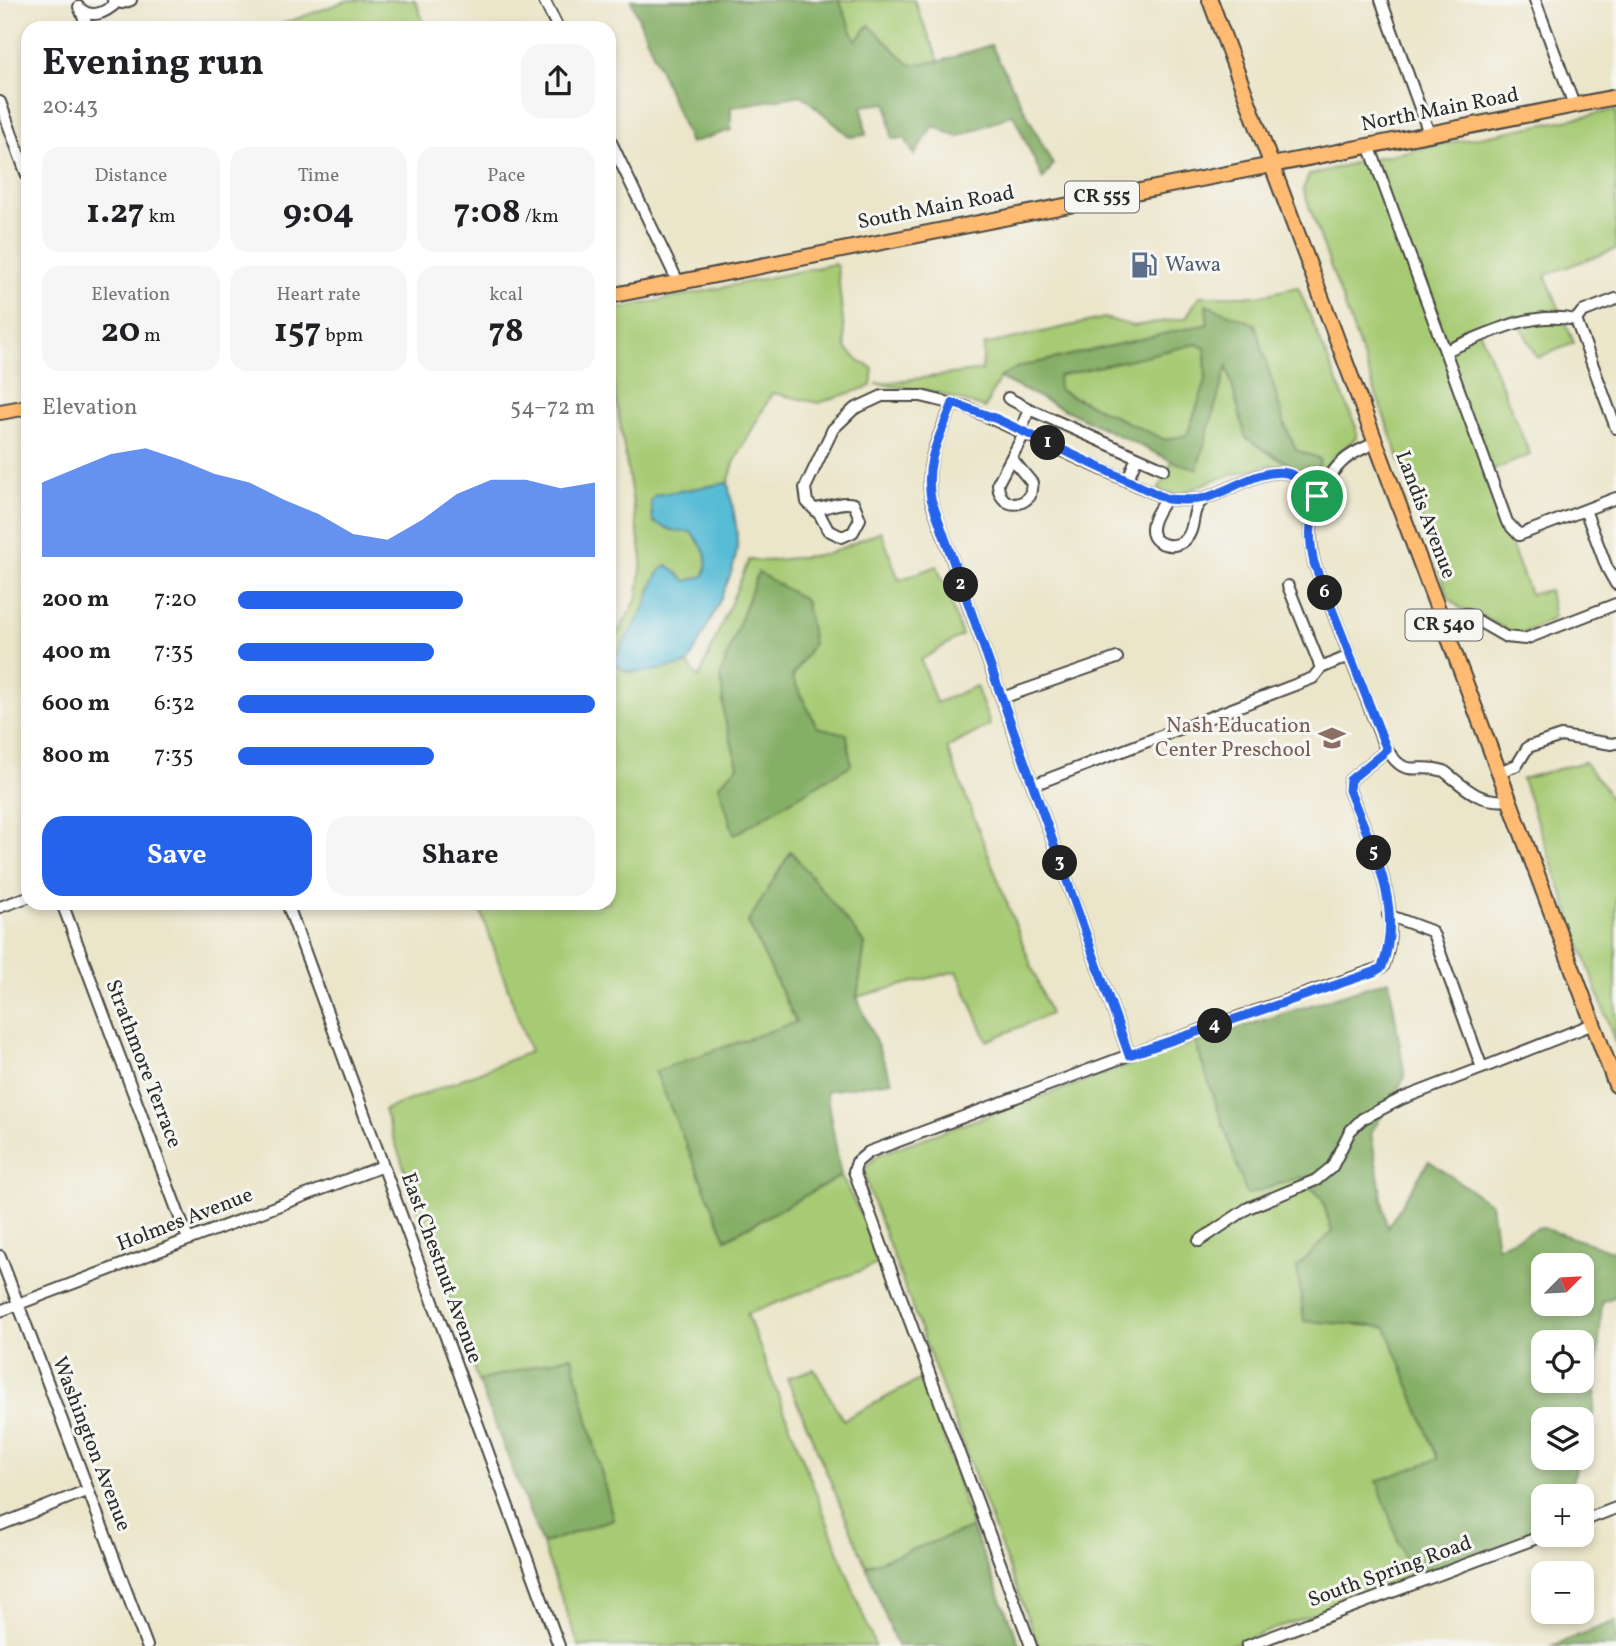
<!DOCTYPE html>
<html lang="en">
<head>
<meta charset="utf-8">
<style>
  :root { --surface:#fff; --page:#f6f6f6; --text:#202124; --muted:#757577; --accent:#2563eb }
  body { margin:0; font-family:Vollkorn,serif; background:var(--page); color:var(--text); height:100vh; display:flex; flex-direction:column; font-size:26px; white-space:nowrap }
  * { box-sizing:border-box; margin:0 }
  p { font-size:23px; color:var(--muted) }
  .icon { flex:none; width:38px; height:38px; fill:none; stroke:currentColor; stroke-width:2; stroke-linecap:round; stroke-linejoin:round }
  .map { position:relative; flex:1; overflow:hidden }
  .drawer { position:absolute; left:21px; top:21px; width:595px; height:889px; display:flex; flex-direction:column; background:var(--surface); border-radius:21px; box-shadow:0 4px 10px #0003 }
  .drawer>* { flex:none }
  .needle { width:46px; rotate:66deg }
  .fabs { position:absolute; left:1531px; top:1253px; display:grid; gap:14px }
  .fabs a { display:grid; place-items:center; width:63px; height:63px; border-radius:14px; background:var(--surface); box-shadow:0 4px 10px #0003; font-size:35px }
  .pin { position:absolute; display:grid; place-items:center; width:60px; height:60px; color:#fff; margin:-30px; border:4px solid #fff; border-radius:50%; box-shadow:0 2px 7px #0007 }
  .km { position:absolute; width:35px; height:35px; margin:-18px; border-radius:50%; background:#222; color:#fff; font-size:19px; line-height:35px; text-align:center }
  .round { display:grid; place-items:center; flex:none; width:74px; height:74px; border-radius:21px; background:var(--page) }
  .head { display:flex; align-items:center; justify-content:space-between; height:119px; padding:0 21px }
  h1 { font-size:38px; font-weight:700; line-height:52px }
  .stats { display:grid; grid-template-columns:repeat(3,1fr); gap:10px; height:119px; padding:7px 21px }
  .stats div { display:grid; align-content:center; border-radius:18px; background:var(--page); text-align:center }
  .stats b { font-size:35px; font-weight:700 }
  .stats small { font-size:19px; font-weight:400 }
  .stats p { font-size:19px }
  .chart { height:196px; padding:14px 21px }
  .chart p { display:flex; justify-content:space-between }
  .chart svg { width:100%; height:126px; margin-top:7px; fill:var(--accent); opacity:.7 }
  .cta { display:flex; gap:14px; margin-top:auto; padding:14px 21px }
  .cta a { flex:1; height:80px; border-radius:21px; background:var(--accent); color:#fff; font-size:28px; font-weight:700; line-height:80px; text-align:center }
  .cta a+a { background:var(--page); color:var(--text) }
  ul { padding:0 21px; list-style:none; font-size:23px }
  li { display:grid; grid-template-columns:112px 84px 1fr; align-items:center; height:52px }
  li i { height:18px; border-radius:9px; background:var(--accent) }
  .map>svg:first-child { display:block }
</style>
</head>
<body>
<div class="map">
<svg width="1616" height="1646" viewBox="0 0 1616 1646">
  <rect width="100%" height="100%" fill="#f6f6f2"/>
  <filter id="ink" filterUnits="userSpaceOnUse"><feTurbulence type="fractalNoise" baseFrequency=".0143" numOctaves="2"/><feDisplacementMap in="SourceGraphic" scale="14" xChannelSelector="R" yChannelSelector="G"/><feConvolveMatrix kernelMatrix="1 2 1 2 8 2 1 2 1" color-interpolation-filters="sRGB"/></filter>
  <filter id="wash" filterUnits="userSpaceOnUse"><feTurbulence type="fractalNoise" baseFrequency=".00686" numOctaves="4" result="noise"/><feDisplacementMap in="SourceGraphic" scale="28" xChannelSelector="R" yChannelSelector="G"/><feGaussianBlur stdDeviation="1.57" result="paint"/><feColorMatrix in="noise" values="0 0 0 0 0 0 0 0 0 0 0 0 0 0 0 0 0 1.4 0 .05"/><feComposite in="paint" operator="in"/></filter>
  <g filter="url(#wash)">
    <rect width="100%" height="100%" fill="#ebe5c9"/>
    <path fill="#a7cb74" stroke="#697b50" stroke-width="2" fill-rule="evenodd" d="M349 0H415L426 28H271Z
      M839 0H914L939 61 910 65 869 25 856 42Z
      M1616 110V249L1545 275 1574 343 1537 358 1515 315 1479 330 1530 455 1484 474 1530 594 1549 590 1554 618 1518 636 1478 614 1460 608 1449 598 1303 189 1309 175 1369 159Z
      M834 264 837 267 846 348 860 362 873 368 871 386 819 403 772 393 734 463 728 483 655 495 674 531 691 532C704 548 711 556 704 576L686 581 667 565 651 587 646 607 612 662 628 673 688 664 699 678 749 560 767 561 828 554 881 531 899 580 937 566 962 635 921 660 936 703 976 686 990 725 947 748 1050 1014 987 1041 957 971 857 997 865 944 748 922 796 1022 726 1239 841 1176 862 1217 878 1264 747 1314 875 1646H579L542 1544 613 1519 572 1356 478 1381 384 1110 530 1052 478 903H609V648L638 597 642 558 613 381 609 379V311ZM813 644 792 677 817 727 719 785 738 766Z
      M1298 287 1356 427V438L1329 461 1319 482 1312 484 1271 464 1216 479 1177 495 1158 491 1172 461 1197 468 1227 364 1246 438 1271 455 1316 479 1320 459 1296 450 1285 425 1206 306 1208 324 1018 367 999 379 985 408 936 392 876 384 982 370 984 345 1105 318 1133 326 1186 318 1199 296H1258Z
      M1196 344 1205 348 1206 381 1187 435 1165 440 1059 390 1057 376Z
      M1584 762 1604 787 1616 808V1045L1522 779Z
      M1195 1042 1248 1194 1300 1177 1322 1198 1332 1232 1305 1321 1386 1326 1438 1460 1378 1481 1411 1578 1228 1646H1038L869 1191 864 1169 879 1154Z
      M814 1369 843 1420 925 1377 972 1528 866 1566 787 1378Z"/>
    <path fill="#85af66" stroke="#586d48" stroke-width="2" fill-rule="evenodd" d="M631 0H839L856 41 869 25 910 65 941 61 991 45 1053 165 1043 179 1013 114 958 137 934 126 914 155 905 138 892 139 887 103 862 106 866 135 850 137 802 95 731 107V130L690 143Z
      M1206 305 1255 324 1285 425 1296 450 1320 459 1316 480 1246 438 1227 366 1197 469 1172 461 999 378 1018 367 1208 324ZM1196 344 1205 348 1206 381 1187 435 1165 440 1059 390 1058 376Z
      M758 572 806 601 813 644 792 677 817 727 847 734 851 765 734 835 719 785 738 766 724 716 721 674Z
      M791 851 865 944 857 997 892 1081 826 1091 841 1176 726 1239 655 1071 796 1022 748 922Z
      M1389 980 1405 1077 1371 1133 1387 1228 1429 1161 1491 1204 1497 1247 1540 1227 1612 1251 1616 1249V1296L1602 1302 1594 1410 1582 1448V1419H1544V1458H1579L1568 1496H1544L1543 1531 1411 1578 1377 1481 1438 1459 1386 1327 1304 1321 1297 1267 1332 1232 1322 1198 1300 1177 1247 1195 1195 1042ZM1544 1265H1582V1304H1544ZM1544 1342H1582V1381H1544Z
      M572 1356 613 1519 542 1544 478 1381Z
      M972 1528 1020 1646H897L866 1566Z
      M1616 1621V1646H1551Z"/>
    <path fill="#57bbd5" stroke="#417380" stroke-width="2" d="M728 483C732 505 738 525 737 548 735 577 702 636 688 664 664 668 631 681 612 662 622 644 635 627 644 609 652 594 651 576 667 565L686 581 704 576C711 556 704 548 691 532L674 531 653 522 651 501 656 495Z"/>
  </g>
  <g filter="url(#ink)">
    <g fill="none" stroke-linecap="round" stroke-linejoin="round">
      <g stroke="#484743" stroke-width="14">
        <path id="minor" d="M113 0 122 3 131 0
          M544 0 558 28
          M1381 0 1429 133
          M1535 0 1574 105
          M79 7C90 20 106 13 117 2
          M80 9 88 28
          M0 102 28 178
          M609 138 678 282
          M1369 145 1445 351
          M1616 299 1582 312 1576 320C1529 310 1488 334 1445 351L1507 522 1519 535 1616 498
          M1576 320 1616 428
          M1008 398 1029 409 1021 430
          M953 403C939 437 924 461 931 500L1129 1055
          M1029 409 1164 469
          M1375 443C1364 448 1351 453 1342 462 1312 491 1306 524 1314 563L1384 745C1407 783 1414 761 1444 771 1467 789 1478 803 1509 800
          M1012 459 1032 483 1030 496C1016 511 998 503 998 483L1025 432
          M1127 481 1137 457
          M1166 498C1161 507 1152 518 1152 529 1151 546 1177 550 1186 539 1197 527 1189 510 1204 499
          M815 509C829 508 841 500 854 504L860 519 853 532 842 537 828 530 820 515 807 502 805 488 833 429 854 409 882 396H921L966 407 1167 499C1180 500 1193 501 1205 498 1231 491 1259 468 1287 473 1300 476 1308 487 1317 496
          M1585 510 1607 568 1616 584
          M1288 586 1321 668 1349 656
          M1441 617 1466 614 1506 637 1525 639 1616 604
          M1002 698 1117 658
          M1499 772 1517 765 1528 747 1561 736 1612 744 1616 743
          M1033 785 1313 678 1321 668
          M62 903 188 1239
          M287 903 559 1646
          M0 907 28 897
          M1388 915 1431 931 1434 936 1482 1068 1593 1024
          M1199 1241 1248 1208 1316 1180 1332 1167 1350 1131 1362 1119 1401 1099 1482 1068
          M0 1256 147 1646
          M0 1311 383 1166
          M1582 1521 1616 1508
          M0 1525 88 1490
          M1031 1646 854 1171 857 1162 869 1152 1129 1055 1383 967C1405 908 1371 844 1349 790L1350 780 1387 750
          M1247 1646 1545 1535"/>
      </g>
      <g stroke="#484743" stroke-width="18">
        <path id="major" d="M1210 0 1616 1085
          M609 296 1616 97
          M0 412 28 407"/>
      </g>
      <use href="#minor" stroke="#fff" stroke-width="10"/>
      <use href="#major" stroke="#ffbb71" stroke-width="14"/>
    </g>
  </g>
  <g fill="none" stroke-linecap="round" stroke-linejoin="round" filter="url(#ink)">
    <g stroke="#fff" stroke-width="14">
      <path id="route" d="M953 403 997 419 1167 499C1180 500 1193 501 1205 498 1231 491 1259 468 1287 473 1300 476 1308 487 1317 496 1310 522 1308 537 1314 563L1387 750 1350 780 1349 790C1371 845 1405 907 1382 967L1374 972 1129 1055 931 499C924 461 940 437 953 403Z"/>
    </g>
    <use href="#route" stroke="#2563eb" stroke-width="9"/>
  </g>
  <defs>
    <g id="fuel-bare" transform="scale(2.1)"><path d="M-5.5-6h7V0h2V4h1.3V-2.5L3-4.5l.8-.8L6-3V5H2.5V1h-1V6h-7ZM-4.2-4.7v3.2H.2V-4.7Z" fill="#5c6f8a" stroke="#f6f6f2" stroke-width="2.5" paint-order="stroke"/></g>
    <g id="school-bare" transform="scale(2.1)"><path d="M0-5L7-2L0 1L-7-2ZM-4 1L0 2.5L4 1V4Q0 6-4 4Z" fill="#8d6e63" stroke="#f6f6f2" stroke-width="2.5" paint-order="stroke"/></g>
  </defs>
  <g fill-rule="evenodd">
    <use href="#fuel-bare" x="1144" y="265"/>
    <use href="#school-bare" x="1332" y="738"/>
  </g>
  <g text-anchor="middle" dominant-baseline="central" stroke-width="6" stroke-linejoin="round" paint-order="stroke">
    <g fill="#f6f6f2" stroke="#686867" stroke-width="2">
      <rect x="1065" y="181.5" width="74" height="31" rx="5"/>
      <rect x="1405.5" y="609.5" width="77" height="31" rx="5"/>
    </g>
    <g font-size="19" font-weight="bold" fill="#2b2b2b">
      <text x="1102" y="197">CR 555</text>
      <text x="1444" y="625">CR 540</text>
    </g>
    <g font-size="21" fill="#2b2b2b" stroke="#f6f6f2">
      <text transform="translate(1440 110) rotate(-11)">North Main Road</text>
      <text transform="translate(936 208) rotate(-11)">South Main Road</text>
      <text transform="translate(1425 515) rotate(69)">Landis Avenue</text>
      <text transform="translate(143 1064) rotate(69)">Strathmore Terrace</text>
      <text transform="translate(185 1220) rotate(-21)">Holmes Avenue</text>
      <text transform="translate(441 1268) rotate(70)">East Chestnut Avenue</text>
      <text transform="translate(91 1444) rotate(69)">Washington Avenue</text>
      <text transform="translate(1390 1572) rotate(-20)">South Spring Road</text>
    </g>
    <g font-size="21" fill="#4e5e75" stroke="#f6f6f2" text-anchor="start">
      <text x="1165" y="265">Wawa</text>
    </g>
    <g font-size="21" fill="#785e54" stroke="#f6f6f2" text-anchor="end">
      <text x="1311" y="726">Nash Education<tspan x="1311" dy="24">Center Preschool</tspan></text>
    </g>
  </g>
</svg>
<div class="fabs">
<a><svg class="needle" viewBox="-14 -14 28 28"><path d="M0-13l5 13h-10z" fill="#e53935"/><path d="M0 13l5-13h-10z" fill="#757577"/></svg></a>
<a><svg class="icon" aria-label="locate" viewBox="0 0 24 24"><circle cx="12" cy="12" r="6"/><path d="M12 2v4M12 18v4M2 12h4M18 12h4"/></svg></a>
<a><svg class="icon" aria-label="layers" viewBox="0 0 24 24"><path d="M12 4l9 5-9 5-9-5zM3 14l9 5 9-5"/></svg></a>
<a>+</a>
<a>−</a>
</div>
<div class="pin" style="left:1317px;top:496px;background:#1e9e55"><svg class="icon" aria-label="arrive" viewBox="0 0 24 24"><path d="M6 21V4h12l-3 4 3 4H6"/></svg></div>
<b class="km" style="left:1048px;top:443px">1</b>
<b class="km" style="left:961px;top:585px">2</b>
<b class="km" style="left:1060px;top:863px">3</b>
<b class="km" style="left:1215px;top:1026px">4</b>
<b class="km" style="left:1374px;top:853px">5</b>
<b class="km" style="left:1325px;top:593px">6</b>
<section class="drawer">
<div class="head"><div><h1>Evening run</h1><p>20:43</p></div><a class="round"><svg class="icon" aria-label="share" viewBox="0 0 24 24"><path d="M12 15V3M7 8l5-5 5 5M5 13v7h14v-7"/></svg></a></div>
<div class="stats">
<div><p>Distance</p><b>1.27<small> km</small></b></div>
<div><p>Time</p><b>9:04</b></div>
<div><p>Pace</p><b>7:08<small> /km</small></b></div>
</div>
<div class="stats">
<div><p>Elevation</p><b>20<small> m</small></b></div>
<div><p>Heart rate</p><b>157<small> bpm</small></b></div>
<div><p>kcal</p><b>78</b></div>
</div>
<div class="chart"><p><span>Elevation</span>54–72 m</p>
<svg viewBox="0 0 160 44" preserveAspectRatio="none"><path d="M0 44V18L10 13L20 8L30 6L40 10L50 15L60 18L70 24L80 29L90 36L100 38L110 31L120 22L130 17L140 17L150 20L160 18V44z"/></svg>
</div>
<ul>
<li><b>200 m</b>7:20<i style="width:63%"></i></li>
<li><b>400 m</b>7:35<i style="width:55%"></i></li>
<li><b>600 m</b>6:32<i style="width:100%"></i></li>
<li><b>800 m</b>7:35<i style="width:55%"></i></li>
</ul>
<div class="cta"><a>Save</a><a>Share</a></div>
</section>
</div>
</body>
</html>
